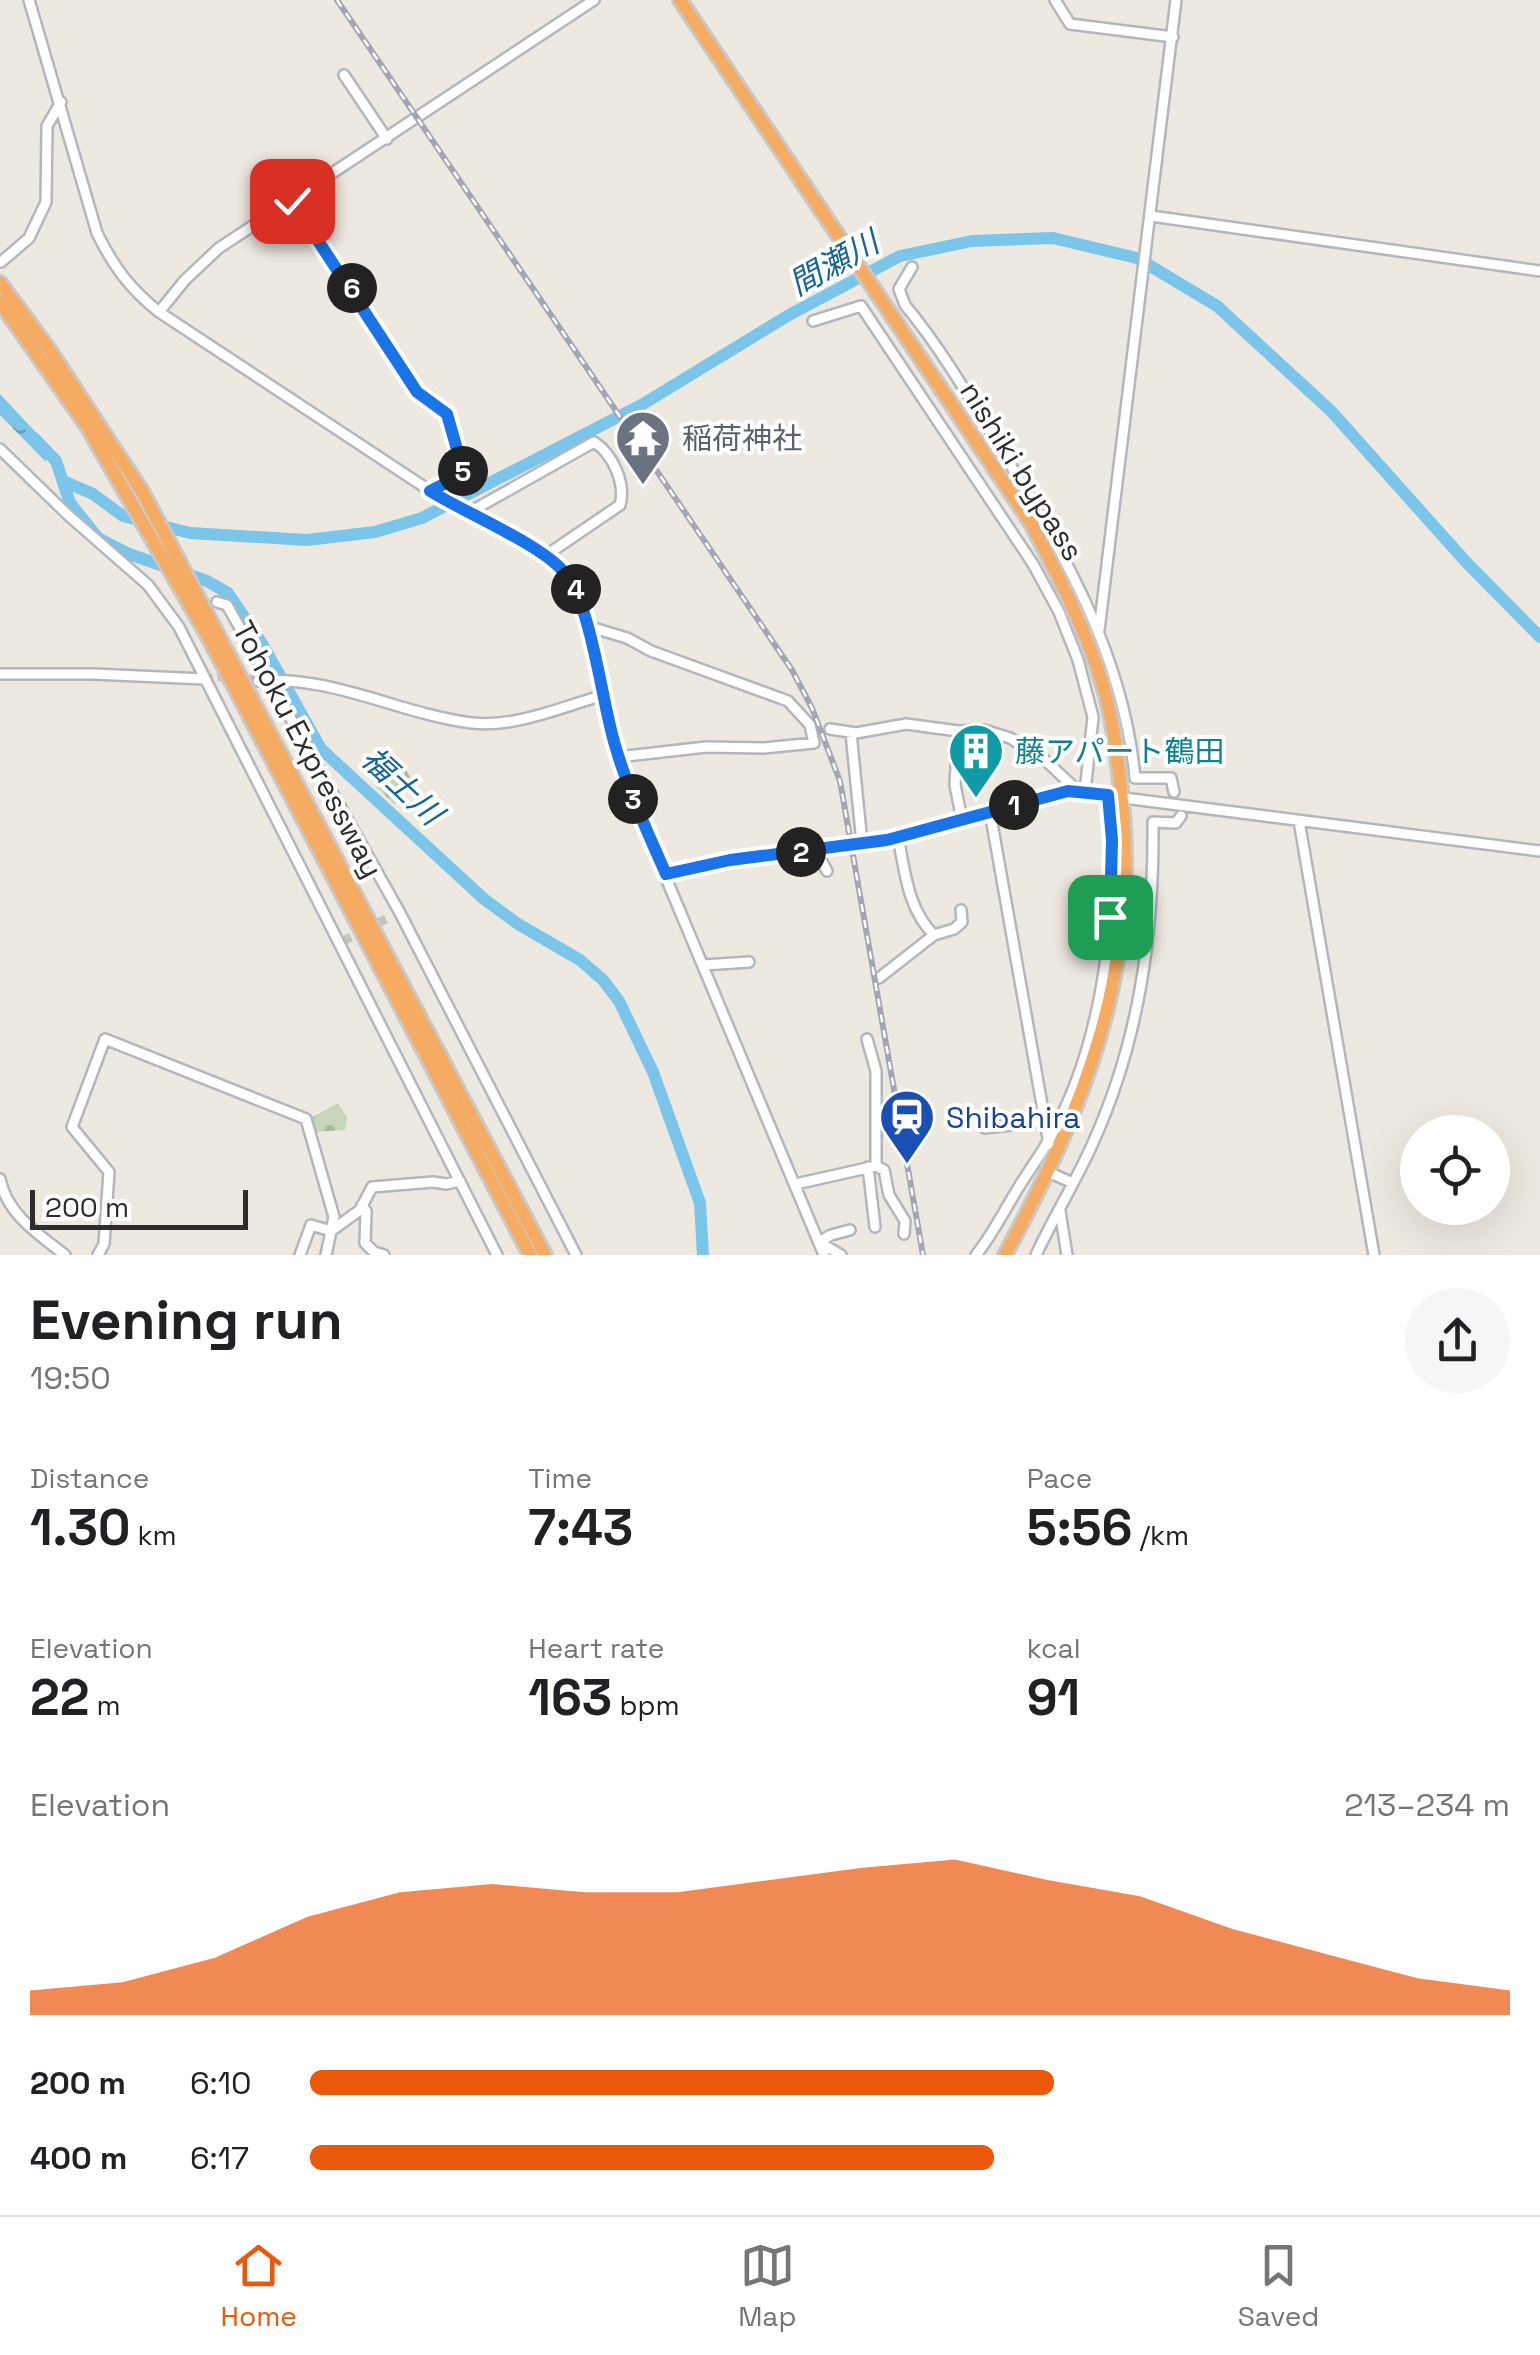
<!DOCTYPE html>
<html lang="en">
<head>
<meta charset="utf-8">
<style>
  :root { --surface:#fff; --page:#f6f6f6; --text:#202124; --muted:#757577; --line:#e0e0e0; --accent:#ea580c }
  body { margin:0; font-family:"Space Grotesk","Noto Sans JP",sans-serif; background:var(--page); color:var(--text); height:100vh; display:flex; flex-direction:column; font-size:38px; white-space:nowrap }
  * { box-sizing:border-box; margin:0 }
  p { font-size:32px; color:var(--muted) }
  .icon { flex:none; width:55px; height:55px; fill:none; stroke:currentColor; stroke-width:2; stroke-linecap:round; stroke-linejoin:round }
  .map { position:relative; height:1255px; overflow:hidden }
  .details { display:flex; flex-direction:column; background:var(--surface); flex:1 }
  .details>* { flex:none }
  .controls { position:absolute; left:1400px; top:1115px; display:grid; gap:20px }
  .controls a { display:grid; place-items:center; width:110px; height:110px; border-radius:50%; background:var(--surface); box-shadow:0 10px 40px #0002; font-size:50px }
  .scale { position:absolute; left:30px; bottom:25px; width:218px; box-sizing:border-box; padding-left:10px; border:5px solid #2d2d2d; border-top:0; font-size:28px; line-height:35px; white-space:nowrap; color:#2d2d2d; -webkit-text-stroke:8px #fff; paint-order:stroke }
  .pin { position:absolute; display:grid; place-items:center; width:85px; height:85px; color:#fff; margin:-42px; border-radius:20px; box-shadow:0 5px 15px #0006 }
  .km { position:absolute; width:50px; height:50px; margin:-25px; border-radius:50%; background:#222; color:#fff; font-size:28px; line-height:50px; text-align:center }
  .round { display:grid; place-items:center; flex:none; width:105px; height:105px; border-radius:52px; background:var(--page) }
  .head { display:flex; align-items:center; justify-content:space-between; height:170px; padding:0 30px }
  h1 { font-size:55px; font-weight:600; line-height:75px }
  .figures { display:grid; grid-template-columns:repeat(3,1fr); gap:15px; height:170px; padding:10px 30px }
  .figures div { display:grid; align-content:center }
  .figures b { font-size:50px; font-weight:600 }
  .figures small { font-size:28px; font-weight:400 }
  .figures p { font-size:28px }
  .chart { height:280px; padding:20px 30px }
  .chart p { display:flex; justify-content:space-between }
  .chart svg { width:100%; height:180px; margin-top:10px; fill:var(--accent); opacity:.7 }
  ul { padding:0 30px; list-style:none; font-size:32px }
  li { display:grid; grid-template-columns:160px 120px 1fr; align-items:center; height:75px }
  li i { height:25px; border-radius:12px; background:var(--accent) }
  .menu { display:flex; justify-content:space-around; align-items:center; height:140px; border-top:2px solid var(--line); background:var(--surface); font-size:28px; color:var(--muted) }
  .menu a { display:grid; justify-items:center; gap:5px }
  .menu .on { color:var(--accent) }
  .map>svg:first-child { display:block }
</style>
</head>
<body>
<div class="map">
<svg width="1540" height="1255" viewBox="0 0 1540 1255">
  <defs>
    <pattern id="cemetery-stones" width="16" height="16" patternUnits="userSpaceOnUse" patternTransform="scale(2.5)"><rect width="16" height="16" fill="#c5d7b8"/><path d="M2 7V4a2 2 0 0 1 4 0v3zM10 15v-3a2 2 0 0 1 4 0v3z" fill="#aab99e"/></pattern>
    <pattern id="water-ripples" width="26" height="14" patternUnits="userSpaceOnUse" patternTransform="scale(2.5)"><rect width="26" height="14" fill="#7ac5e9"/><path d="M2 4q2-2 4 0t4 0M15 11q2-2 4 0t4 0" fill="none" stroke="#64a0bd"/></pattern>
  </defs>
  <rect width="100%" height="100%" fill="#eee9e0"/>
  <path fill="url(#cemetery-stones)" d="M401 761 414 784 394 804 374 785Z
    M338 1103 347 1118 345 1130 313 1132 311 1118Z"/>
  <path fill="url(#water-ripples)" d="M0 394 43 440 46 462 0 415Z"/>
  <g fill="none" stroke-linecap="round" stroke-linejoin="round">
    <path stroke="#7ac5e9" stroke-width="12" d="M34 438 56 461 70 503 98 538 129 554 207 581 228 593 261 642 321 749 484 899 518 924 580 960 603 980 619 1001 653 1072 700 1203 703 1255
      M63 481 93 494 123 516 190 533 307 540 375 532 422 518 643 404 789 315 900 256 972 241 1053 238 1137 258 1217 306 1331 411 1466 562 1540 637"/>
    <path stroke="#c7c3bc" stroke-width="9" stroke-dasharray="9 4.5" stroke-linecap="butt" d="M204 679 230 675 258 681
      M343 941 386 919"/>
    <g stroke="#b4b6bf" stroke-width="14">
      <path id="minor" d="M29 0 97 233C113 266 130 289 159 312L438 496 553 561 572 583 583 606 601 696 630 792 824 1255
        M1055 0 1070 24 1173 37
        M344 75 387 139
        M292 201 417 392 447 414 464 473 430 491
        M1151 216 1540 271
        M1 262 29 238 46 202 47 126 61 102
        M912 267 899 289 905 305C944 352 975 407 1007 459 1067 559 1124 658 1135 778H1171L1174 792
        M159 312 185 280 219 248 594 0
        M813 321 861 306 1033 564 1059 612 1078 660 1093 717 1085 792
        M0 449 68 515 148 585 179 627 497 1255
        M468 513 594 442C613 454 626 484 620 505L545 556
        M217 602 227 605 400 913 576 1255
        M587 626 627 638 651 651 788 701 810 725 814 743 764 748 706 747 618 757
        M1099 630 1176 0
        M0 674H93L204 679
        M258 681C332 675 400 714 472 723 515 728 561 707 601 696
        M830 729 856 733 906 724 958 731 984 730 1010 738 1046 761 1079 792
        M958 731 955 785 962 820
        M851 733 862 843
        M990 812 1049 1144
        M1299 821 1374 1255
        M898 837C905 872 908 910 934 935L954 929 962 922 961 910
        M816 850 827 871
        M666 874 730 860 887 840 1069 791 1540 851
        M704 965 749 962
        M879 978 934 935
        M867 1039 876 1071V1166L884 1170 889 1195 905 1221 904 1234
        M985 1128 1044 1121
        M868 1167 875 1227
        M1048 1172 1073 1183
        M0 1179C7 1214 38 1234 65 1255
        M796 1184 876 1166
        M362 1205 366 1211 365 1243 374 1252 384 1255
        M1060 1211 1067 1255
        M819 1242 831 1235 850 1230
        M819 1242 841 1255
        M98 1255 104 1244 109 1172 72 1127 105 1039 306 1119 334 1217 326 1255
        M300 1255 311 1225 331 1231 360 1210 372 1187 433 1182 446 1184 460 1181
        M976 1255C992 1235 1004 1211 1017 1190 1027 1173 1040 1156 1050 1138 1105 1040 1120 905 1108 795
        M1036 1255C1053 1218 1075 1183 1092 1145 1139 1042 1154 935 1153 822L1176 823 1181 816"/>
    </g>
    <g stroke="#c8c8c8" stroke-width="18">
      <path id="highway" d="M680 0 1031 523C1058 575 1084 626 1102 682 1114 721 1118 761 1122 801 1139 971 1084 1108 1005 1255
        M0 283 48 348 143 493 545 1255
        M0 302 87 426 210 640 530 1255"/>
    </g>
    <use href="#minor" stroke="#fff" stroke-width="9"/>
    <use href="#highway" stroke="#f6ab62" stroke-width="12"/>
    <g stroke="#a3a5b6" stroke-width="6">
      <path id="rail" d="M337 0 792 670 812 708 840 781 923 1255"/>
    </g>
    <use href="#rail" stroke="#fff" stroke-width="2.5" stroke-dasharray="8" stroke-linecap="butt"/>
  </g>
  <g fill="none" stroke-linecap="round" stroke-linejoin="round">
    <g stroke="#fff" stroke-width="20">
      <path id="route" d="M292 201 417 392 447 414 464 474 430 491C464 512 539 544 562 570 592 602 601 700 615 745 628 790 647 831 666 874L730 860 887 840 1068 791 1108 795 1112 840 1110 917"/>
    </g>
    <use href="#route" stroke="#1a73e8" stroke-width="12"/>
  </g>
  <defs>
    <g id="temple-pin" transform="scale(2.875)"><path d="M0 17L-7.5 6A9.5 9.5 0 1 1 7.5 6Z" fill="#6b7280" stroke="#fff"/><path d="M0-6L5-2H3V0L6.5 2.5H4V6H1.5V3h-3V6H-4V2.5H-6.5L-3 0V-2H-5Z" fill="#fff"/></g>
    <g id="building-pin" transform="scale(2.875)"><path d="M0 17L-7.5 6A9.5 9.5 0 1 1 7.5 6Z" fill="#0f9aa8" stroke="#fff"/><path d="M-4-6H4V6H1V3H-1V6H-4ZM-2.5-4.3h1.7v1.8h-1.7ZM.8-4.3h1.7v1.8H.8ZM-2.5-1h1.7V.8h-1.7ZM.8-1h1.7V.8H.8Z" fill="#fff"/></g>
    <g id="station-pin" transform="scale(2.875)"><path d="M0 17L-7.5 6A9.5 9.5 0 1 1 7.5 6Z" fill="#1a4fb4" stroke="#fff"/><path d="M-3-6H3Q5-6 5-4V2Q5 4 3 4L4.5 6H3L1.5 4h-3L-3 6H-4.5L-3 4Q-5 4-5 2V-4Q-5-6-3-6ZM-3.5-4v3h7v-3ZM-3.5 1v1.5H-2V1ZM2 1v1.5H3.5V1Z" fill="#fff"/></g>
  </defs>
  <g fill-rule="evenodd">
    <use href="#temple-pin" x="643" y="438"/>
    <use href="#building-pin" x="976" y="751"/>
    <use href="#station-pin" x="907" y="1117"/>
  </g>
  <g text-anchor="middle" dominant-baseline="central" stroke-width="8" stroke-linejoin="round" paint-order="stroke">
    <g font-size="30" fill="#5b616d" stroke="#fff" text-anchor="start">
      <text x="682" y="438">稲荷神社</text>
    </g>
    <g font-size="30" fill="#2d2d2d" stroke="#fff">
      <text transform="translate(1022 471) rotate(58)">nishiki bypass</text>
      <text transform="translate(308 749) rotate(62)">Tohoku Expressway</text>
    </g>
    <g font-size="30" fill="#0d838f" stroke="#fff" text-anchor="start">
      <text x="1015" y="751">藤アパート鶴田</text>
    </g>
    <g font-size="30" fill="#164399" stroke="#fff" text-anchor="start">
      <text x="946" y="1117">Shibahira</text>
    </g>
    <g font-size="32" font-style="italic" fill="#146499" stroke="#fff">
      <text transform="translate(834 263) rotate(-29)">間瀬川</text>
      <text transform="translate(402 786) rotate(43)">福士川</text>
    </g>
  </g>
</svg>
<div class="controls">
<a><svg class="icon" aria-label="locate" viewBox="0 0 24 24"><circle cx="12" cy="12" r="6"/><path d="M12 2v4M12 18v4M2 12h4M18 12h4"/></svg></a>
</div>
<div class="scale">200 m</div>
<div class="pin" style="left:1110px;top:917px;background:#1e9e55"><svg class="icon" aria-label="arrive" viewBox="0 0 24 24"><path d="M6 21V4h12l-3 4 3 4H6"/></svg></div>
<div class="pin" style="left:292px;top:201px;background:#d93025"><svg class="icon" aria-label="check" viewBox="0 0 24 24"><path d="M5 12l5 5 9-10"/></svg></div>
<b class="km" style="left:1014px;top:805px">1</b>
<b class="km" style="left:801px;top:852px">2</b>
<b class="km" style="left:633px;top:799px">3</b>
<b class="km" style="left:576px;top:589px">4</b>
<b class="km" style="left:463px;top:471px">5</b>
<b class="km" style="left:352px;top:288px">6</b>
</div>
<section class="details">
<div class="head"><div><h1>Evening run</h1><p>19:50</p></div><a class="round"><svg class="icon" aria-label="share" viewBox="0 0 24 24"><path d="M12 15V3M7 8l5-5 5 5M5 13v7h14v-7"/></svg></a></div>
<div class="figures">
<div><p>Distance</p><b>1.30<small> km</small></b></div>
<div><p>Time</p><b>7:43</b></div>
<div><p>Pace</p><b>5:56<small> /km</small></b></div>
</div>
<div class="figures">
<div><p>Elevation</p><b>22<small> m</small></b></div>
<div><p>Heart rate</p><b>163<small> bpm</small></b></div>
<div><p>kcal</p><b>91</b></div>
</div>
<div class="chart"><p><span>Elevation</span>213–234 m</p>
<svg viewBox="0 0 160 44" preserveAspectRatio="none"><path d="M0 44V38L10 36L20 30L30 20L40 14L50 12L60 14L70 14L80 11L90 8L100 6L110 11L120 15L130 23L140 29L150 35L160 38V44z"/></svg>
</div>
<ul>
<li><b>200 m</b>6:10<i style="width:62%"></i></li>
<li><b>400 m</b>6:17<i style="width:57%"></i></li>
</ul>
</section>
<nav class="menu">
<a class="on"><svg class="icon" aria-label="home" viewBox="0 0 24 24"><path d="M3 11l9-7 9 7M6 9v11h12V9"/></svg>Home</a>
<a><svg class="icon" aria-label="map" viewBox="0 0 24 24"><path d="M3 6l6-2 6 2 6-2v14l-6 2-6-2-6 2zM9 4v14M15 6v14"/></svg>Map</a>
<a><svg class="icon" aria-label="saved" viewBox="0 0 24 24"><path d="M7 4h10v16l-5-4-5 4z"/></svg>Saved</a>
</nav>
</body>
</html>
